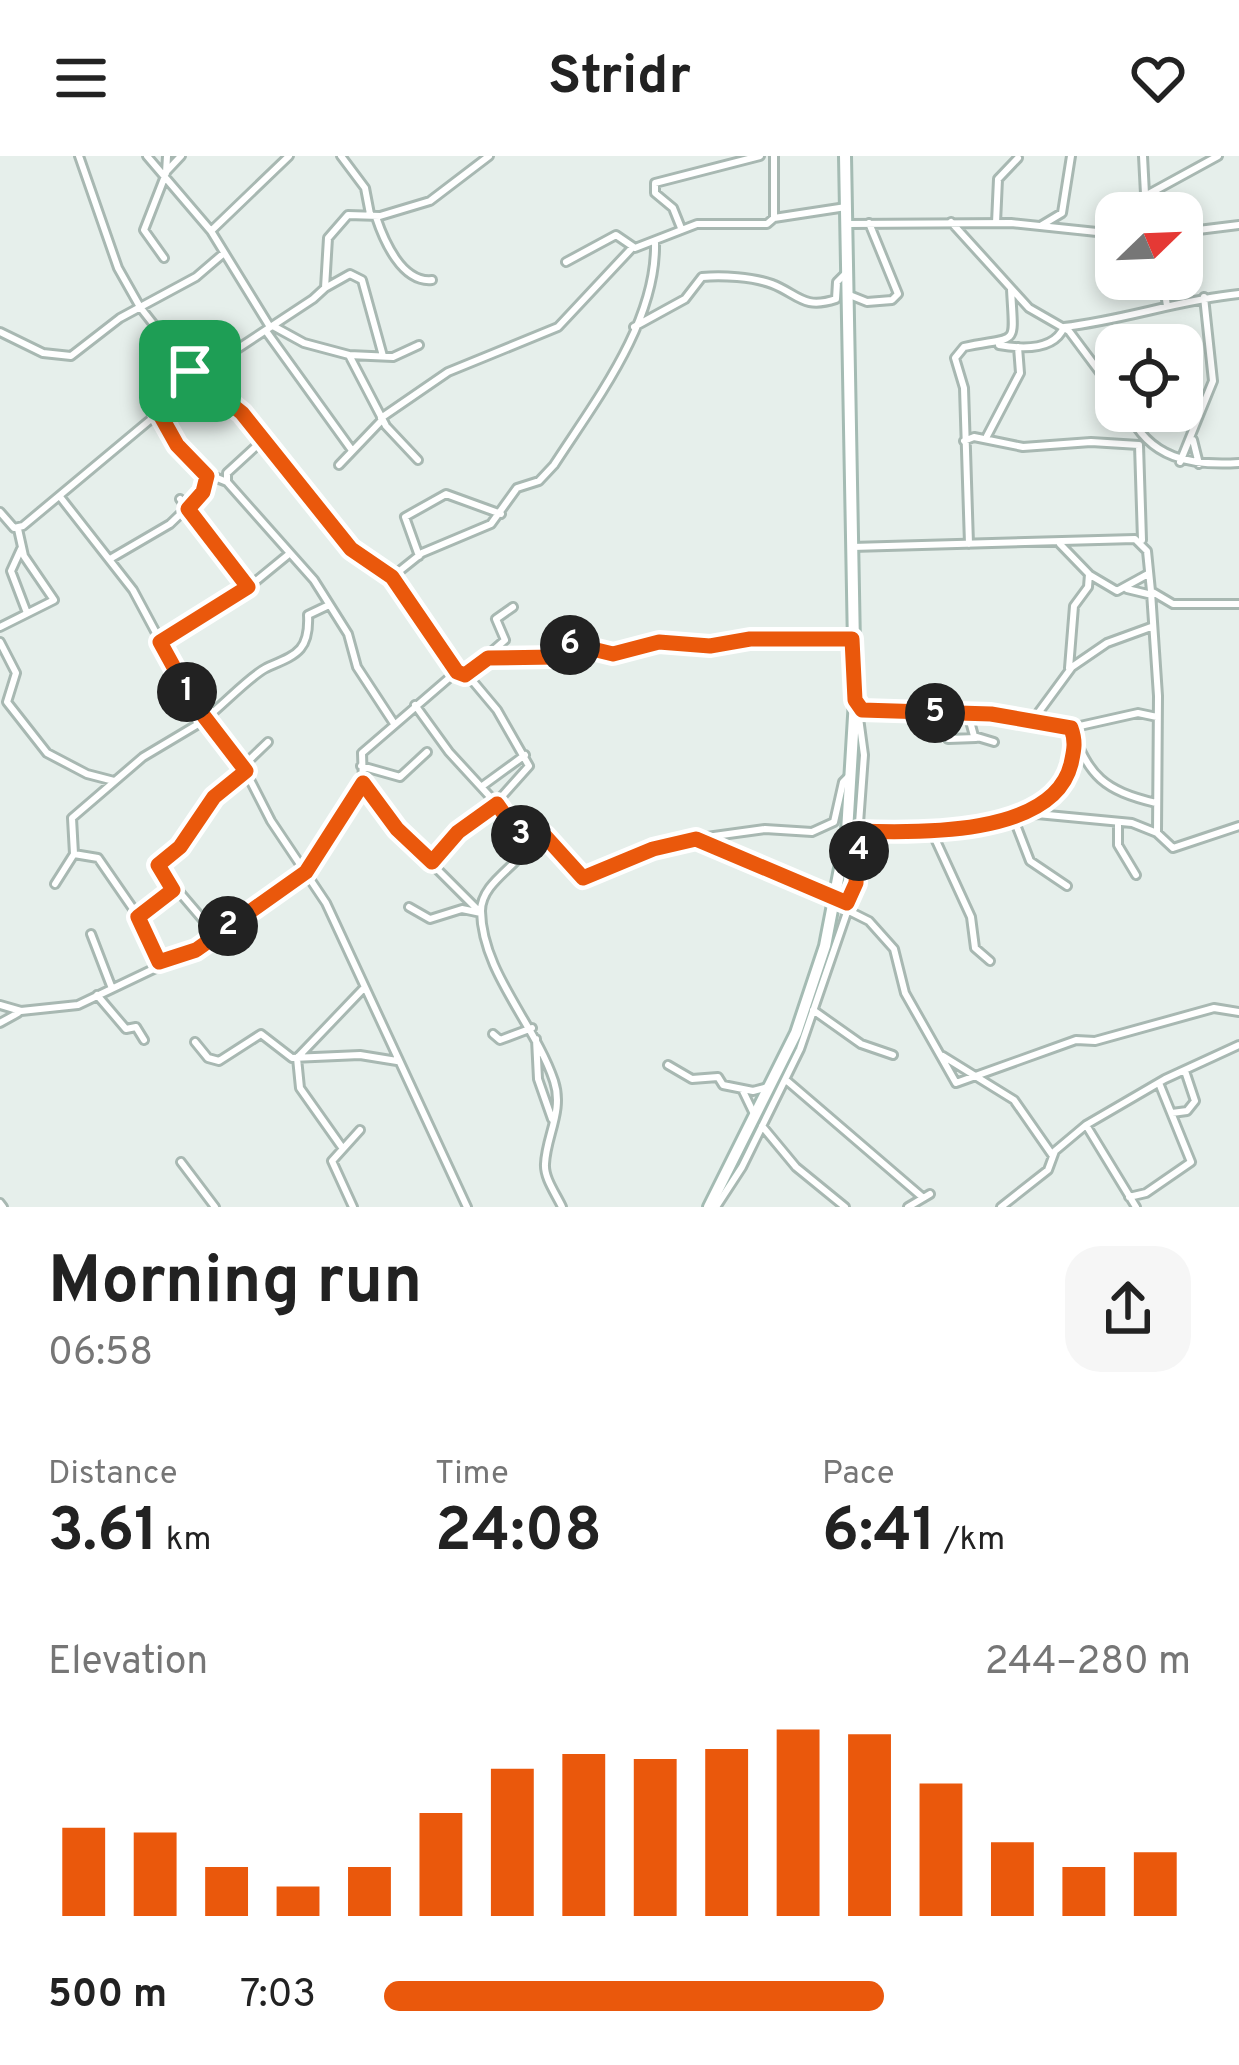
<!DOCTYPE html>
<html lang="en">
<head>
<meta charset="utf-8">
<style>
  :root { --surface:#fff; --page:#f6f6f6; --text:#222; --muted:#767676; --accent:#ea580c }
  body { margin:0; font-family:Overpass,sans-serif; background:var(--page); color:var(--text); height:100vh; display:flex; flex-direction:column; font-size:45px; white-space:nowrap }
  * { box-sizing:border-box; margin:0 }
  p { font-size:39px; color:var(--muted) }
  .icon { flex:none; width:66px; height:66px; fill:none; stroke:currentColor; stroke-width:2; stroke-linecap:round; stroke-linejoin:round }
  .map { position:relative; height:1051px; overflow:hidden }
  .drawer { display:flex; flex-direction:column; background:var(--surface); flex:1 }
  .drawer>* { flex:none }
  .needle { width:78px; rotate:67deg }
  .tools { position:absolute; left:1095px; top:36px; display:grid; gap:24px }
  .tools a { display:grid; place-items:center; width:108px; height:108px; border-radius:24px; background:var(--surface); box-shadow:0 6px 18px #0003; font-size:60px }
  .pin { position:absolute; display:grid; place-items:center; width:102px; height:102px; color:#fff; margin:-51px; border-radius:24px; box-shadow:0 6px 18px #0006 }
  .km { position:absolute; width:60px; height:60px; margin:-30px; border-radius:50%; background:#222; color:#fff; font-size:33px; line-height:60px; text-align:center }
  .round { display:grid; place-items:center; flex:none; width:126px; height:126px; border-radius:36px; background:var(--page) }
  .head { display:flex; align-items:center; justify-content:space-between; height:204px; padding:0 48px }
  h1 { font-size:66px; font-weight:700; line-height:90px }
  .metrics { display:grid; grid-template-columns:repeat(3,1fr); gap:18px; height:204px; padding:12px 48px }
  .metrics div { display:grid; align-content:center }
  .metrics b { font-size:60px; font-weight:700 }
  .metrics small { font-size:33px; font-weight:400 }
  .metrics p { font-size:33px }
  .chart { height:336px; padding:24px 48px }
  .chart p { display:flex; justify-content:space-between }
  .chart svg { width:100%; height:216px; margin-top:12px; stroke:var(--accent); stroke-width:6 }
  ul { padding:0 48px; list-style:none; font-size:39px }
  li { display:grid; grid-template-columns:192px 144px 1fr; align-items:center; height:90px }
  li i { height:30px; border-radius:15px; background:var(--accent) }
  header { display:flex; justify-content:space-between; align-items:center; height:156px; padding:0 48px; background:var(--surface); font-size:54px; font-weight:700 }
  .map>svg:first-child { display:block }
</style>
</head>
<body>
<header><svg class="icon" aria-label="menu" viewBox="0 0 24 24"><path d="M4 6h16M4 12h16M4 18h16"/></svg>Stridr<svg class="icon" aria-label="heart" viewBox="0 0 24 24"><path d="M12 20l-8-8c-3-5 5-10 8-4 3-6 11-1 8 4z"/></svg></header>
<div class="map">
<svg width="1239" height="1051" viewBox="0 0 1239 1051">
  <rect width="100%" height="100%" fill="#e6efeb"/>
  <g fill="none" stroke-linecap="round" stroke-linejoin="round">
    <g stroke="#a8b8b2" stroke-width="12">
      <path id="street" d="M79 0 118 112 140 151 191 216 258 275 351 393 392 421 452 512 471 523 497 554 529 610 496 647
        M147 0 211 75 270 171
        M341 0 365 32 370 58
        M1143 0 1146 57
        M166 16 181 0
        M166 17 167 0
        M1129 57 1145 40 1218 0
        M376 61C384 85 402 127 432 124
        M774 62 846 51
        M951 66 1029 152 1069 175 1116 238
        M996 67 998 23 1018 2
        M847 68 1011 67 1116 78
        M1042 69 1062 57 1071 0
        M681 72 673 52 655 37V27L760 0
        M211 75 289 0
        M1182 76 1239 69
        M164 102 144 74 165 20
        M566 106 616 79 635 92 697 68H767L774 62V0
        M1163 123 1167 150
        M325 132 350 118 362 124 383 200
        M847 138 867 146 892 144 898 138 869 67
        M273 170 304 187 349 199 386 270 418 304
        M634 171 685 143 702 121C722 119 753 121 772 128 798 138 803 154 836 143L837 126 847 116
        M266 175 351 293
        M0 176 43 197 71 200 120 162 196 121 224 97
        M999 189C1022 193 1054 195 1064 171 1124 164 1179 144 1239 138
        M349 199 393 201 419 189
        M158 255C176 287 191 314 227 326L314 424 348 478 357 511 393 566
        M1128 255C1149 303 1191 310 1239 307
        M381 262 448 216 558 171 632 92
        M987 280 1020 217 1018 191
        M1193 284 1199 308
        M964 285 974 281 1023 291 1091 286 1139 289
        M1139 289 1142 384
        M1180 306 1213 225 1204 141
        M339 309 382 264
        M227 326V317L264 283
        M61 342 133 434 193 546 243 610 271 665 326 747 467 1051
        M180 343 248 431
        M193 345 203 336 207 320
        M0 356 14 372 23 370 150 264 191 216 222 203 313 143 325 132 328 82 348 59 380 60 430 45 489 0
        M969 388 964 232 955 202 964 191C1020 179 1014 193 1011 133
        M1060 388 1089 418 1088 431 1074 450 1069 512
        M852 391 1135 383 1147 395 1151 435 1173 448H1239
        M21 393 11 415 27 457
        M419 400 405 361 446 338 501 358
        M110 403 170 368 195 344
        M1090 419 1117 435 1148 418
        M392 421 422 397 491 368 517 332 539 325 554 309C596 244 657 166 655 86
        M1127 433 1152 439
        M1151 436 1158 540 1157 677
        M0 471 54 444 24 400 18 373
        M0 486 16 517 7 546 47 597 87 618 114 625
        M160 486 245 434 289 398
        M488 501H556L572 488 613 498 659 486 710 490 750 483H852
        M465 519 505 484 496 463 513 451
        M415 549 449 596 516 669 524 696C510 714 481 730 481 755 482 816 535 868 554 925 564 955 546 980 545 1008 544 1022 556 1038 562 1051
        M862 554 991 558 1071 572 1138 557 1157 561
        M941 558 948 583 976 582
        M968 558 974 580 994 586
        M205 563C222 550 250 520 266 512 295 499 310 496 308 459L329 449
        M1033 564 1072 511 1107 487 1151 471
        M1071 572C1090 621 1103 634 1156 647
        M243 610 268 586
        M361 610 400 621 427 596
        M363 627 397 673 481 757 462 753 430 763 409 751
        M481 631 525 599
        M1023 656 1063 627 1075 590
        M1013 661 1030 705 1067 730
        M1118 668V689L1136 719
        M858 675 965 673 1037 658 1132 667 1157 677 1173 692 1239 670
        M932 676 971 761 975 792 990 805
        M700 684 743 699 835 745
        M526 690 545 680 570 713 590 722 685 684 765 673 812 676 834 666 843 626 850 619
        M74 698 98 702 138 760
        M433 705 458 676 497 648
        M55 728 74 698 72 662 143 601 205 564
        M845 753 869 765 894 793 905 837 956 927 1076 884 1095 885 1214 852 1239 856
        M91 778 111 830
        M216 779 158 711C187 679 212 645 246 615
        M159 806 138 760 173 734
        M97 839 126 873 136 871 144 884
        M0 849 21 855 78 849 208 787 311 710 363 627 362 597 456 516
        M813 854 861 888 893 899
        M0 867 18 857
        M493 878 500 884 532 872
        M536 883 538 923 552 963
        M195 886 208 902 219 905 261 878 292 902 360 899 397 905
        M943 900 1014 944 1053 1000
        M668 909 692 923 718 921 723 929 753 935 768 931
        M786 924 921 1040
        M743 935 755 960
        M1172 957 1187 955 1195 945 1185 915
        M1086 969 1136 1051
        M762 970 796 1011 845 1051
        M341 990 300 932 297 902 363 833
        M181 1006 215 1051
        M1129 1041 1146 1037 1191 1006 1159 927
        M0 1047 3 1051
        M353 1051 332 1005 360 974
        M716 1051 742 1011 800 893 854 736 864 599 857 547
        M908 1051 930 1038
        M1001 1051 1048 1014 1055 995 1086 969 1165 923 1239 889"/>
    </g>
    <g stroke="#a4bbb3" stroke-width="16">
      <path id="secondary" d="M709 1051 796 877 825 790 847 676 855 544 845 0"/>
    </g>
    <use href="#street" stroke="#fff" stroke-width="6"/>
    <use href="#secondary" stroke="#fff" stroke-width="10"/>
  </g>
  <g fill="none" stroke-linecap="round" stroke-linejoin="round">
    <g stroke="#fff" stroke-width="24">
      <path id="route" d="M190 215 242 257 351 393 392 421 457 516 465 519 488 502 556 501 572 488 613 498 659 486 710 490 750 483H852L855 544 862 554 991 558 1071 572C1076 586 1074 594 1071 608 1053 681 915 677 858 675L856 727 847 747 696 683 653 693 583 722 545 680 527 691 497 648 458 676 432 706 397 673 363 627 306 716 196 794 159 806 138 761 173 734 158 709 180 691 214 641 246 615 193 546 160 486 248 431 188 353 203 336 207 320 177 289 158 255Z"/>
    </g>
    <use href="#route" stroke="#ea580c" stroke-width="15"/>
  </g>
</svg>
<div class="tools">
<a><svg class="needle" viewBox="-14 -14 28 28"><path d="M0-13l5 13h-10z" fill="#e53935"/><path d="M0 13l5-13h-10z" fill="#767676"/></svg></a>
<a><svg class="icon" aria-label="locate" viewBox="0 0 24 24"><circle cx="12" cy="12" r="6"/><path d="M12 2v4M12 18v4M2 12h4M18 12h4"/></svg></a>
</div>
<div class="pin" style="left:190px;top:215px;background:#1e9e55"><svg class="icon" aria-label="arrive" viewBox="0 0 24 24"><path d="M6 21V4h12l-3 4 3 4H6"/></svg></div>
<b class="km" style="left:187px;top:536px">1</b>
<b class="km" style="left:228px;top:770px">2</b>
<b class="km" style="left:521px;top:679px">3</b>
<b class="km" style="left:859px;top:695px">4</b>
<b class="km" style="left:935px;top:557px">5</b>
<b class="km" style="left:570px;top:489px">6</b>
</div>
<section class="drawer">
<div class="head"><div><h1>Morning run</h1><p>06:58</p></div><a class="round"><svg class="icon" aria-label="share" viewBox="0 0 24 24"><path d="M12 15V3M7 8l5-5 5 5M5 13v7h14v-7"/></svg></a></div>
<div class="metrics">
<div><p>Distance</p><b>3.61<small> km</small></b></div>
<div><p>Time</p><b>24:08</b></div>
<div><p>Pace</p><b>6:41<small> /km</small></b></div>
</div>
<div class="chart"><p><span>Elevation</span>244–280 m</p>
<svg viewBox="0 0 160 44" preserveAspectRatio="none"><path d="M5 44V26M15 44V27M25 44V34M35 44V38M45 44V34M55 44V23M65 44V14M75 44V11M85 44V12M95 44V10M105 44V6M115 44V7M125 44V17M135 44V29M145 44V34M155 44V31"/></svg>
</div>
<ul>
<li><b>500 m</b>7:03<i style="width:62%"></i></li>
</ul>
</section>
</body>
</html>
